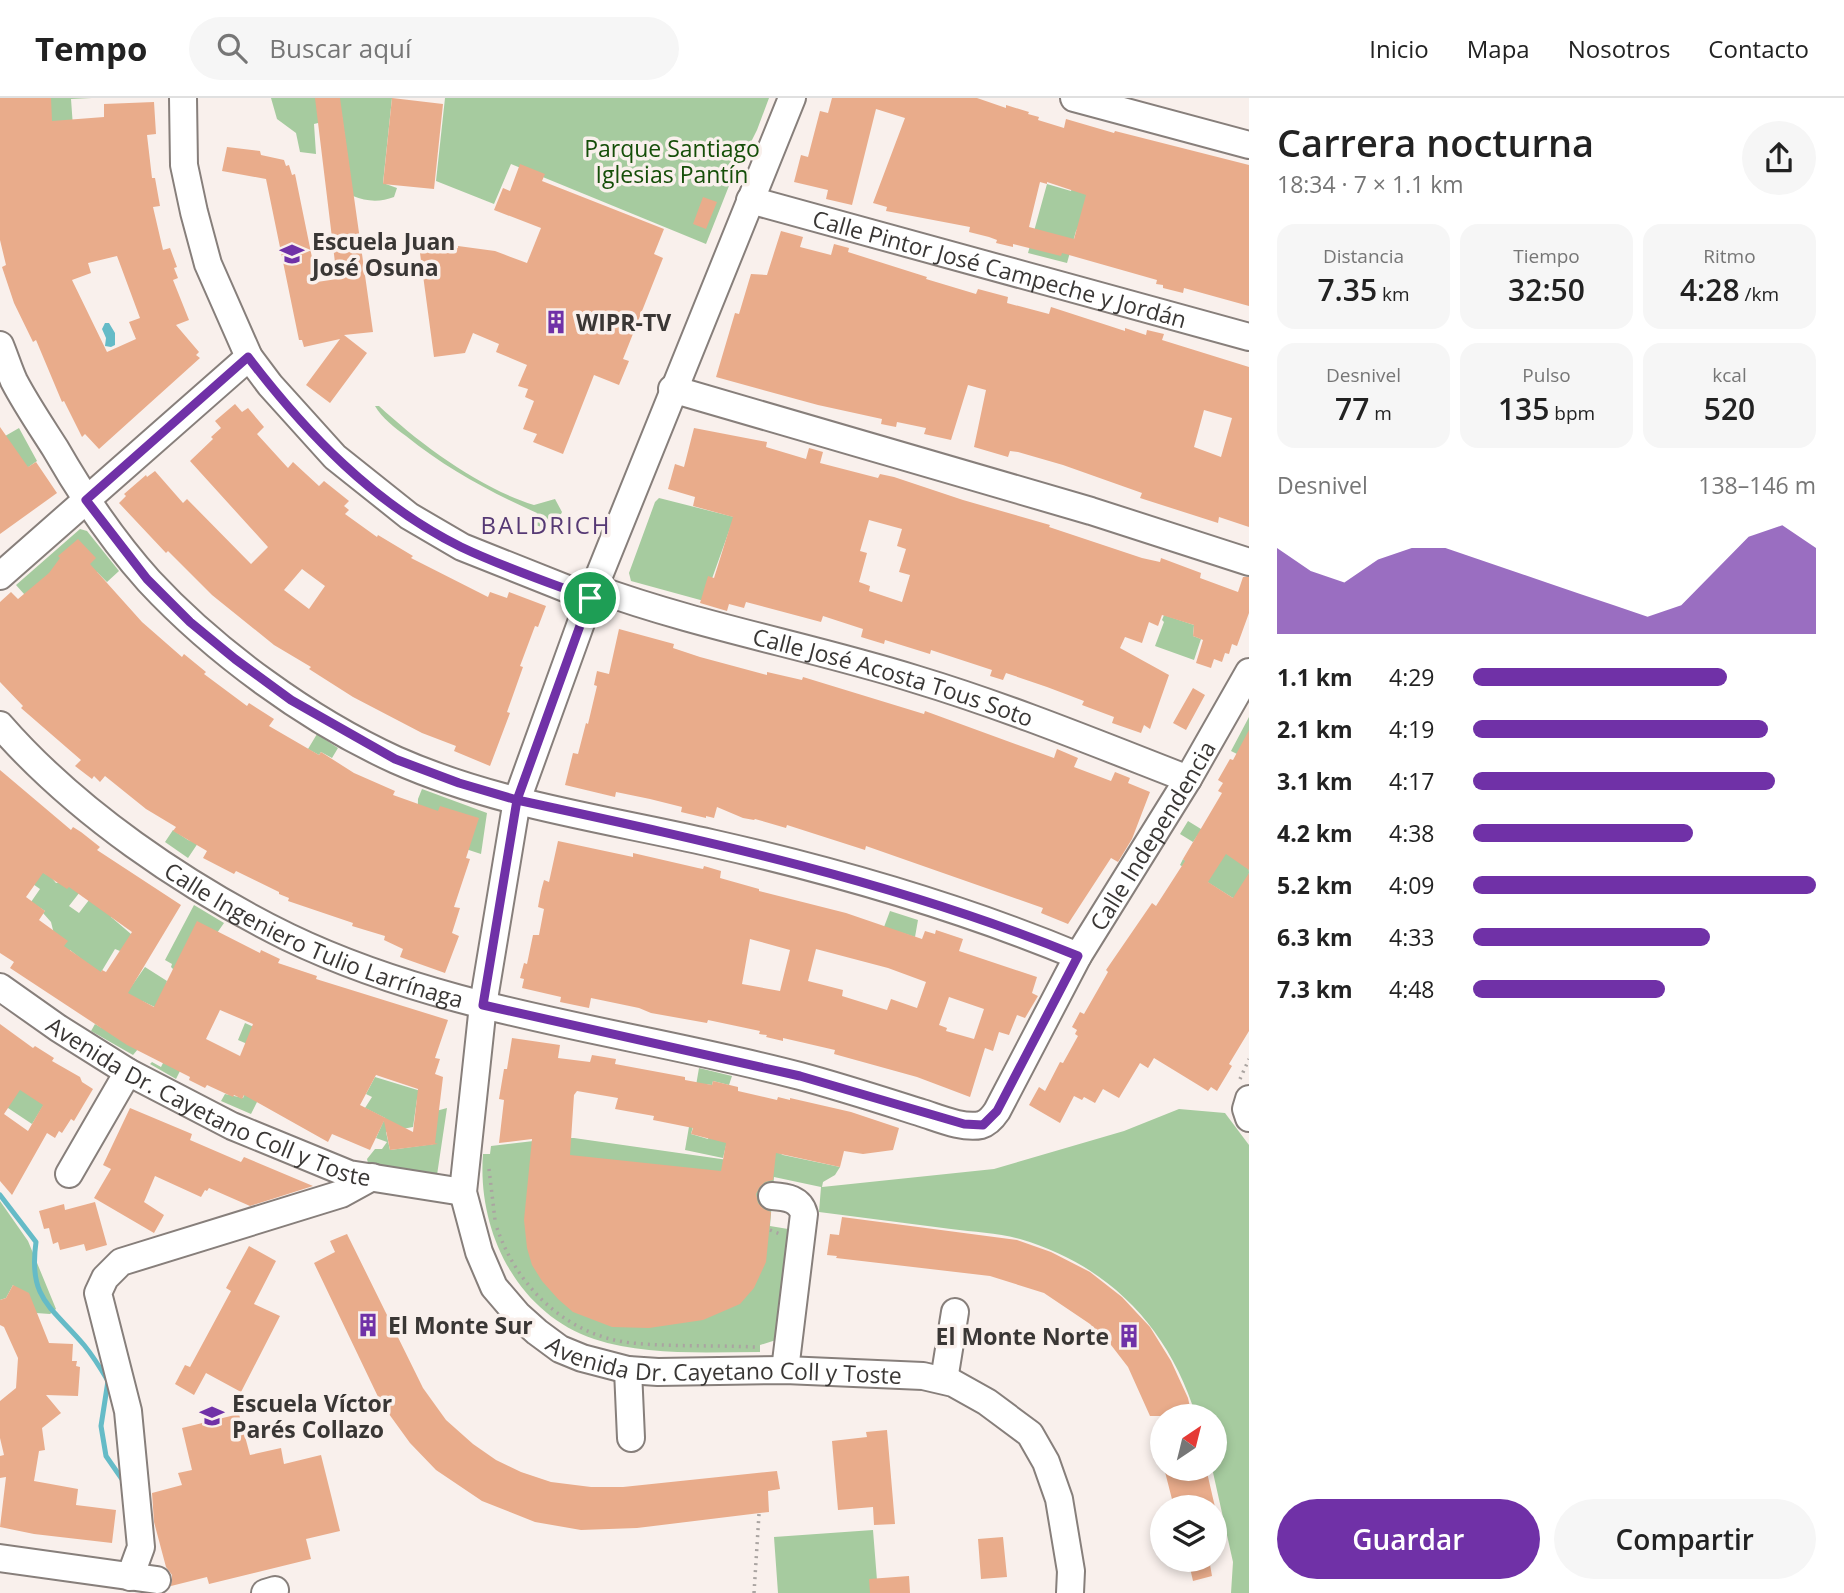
<!DOCTYPE html>
<html lang="es">
<head>
<meta charset="utf-8">
<style>
  :root { --surface:#fff; --page:#f6f6f6; --text:#222; --muted:#767676; --line:#e0e0e0; --accent:#7031a7 }
  body { margin:0; font-family:"Open Sans",sans-serif; background:var(--page); color:var(--text); height:100vh; display:flex; flex-direction:column; font-size:26px; white-space:nowrap }
  * { box-sizing:border-box; margin:0 }
  p { font-size:23px; color:var(--muted) }
  .icon { flex:none; width:38px; height:38px; fill:none; stroke:currentColor; stroke-width:2; stroke-linecap:round; stroke-linejoin:round }
  .map { position:relative; flex:1; overflow:hidden }
  .panel { display:flex; flex-direction:column; background:var(--surface); width:595px }
  .panel>* { flex:none }
  .needle { width:46px; rotate:35deg }
  .buttons { position:absolute; left:1150px; top:1306px; display:grid; gap:14px }
  .buttons a { display:grid; place-items:center; width:77px; height:77px; border-radius:50%; background:var(--surface); box-shadow:0 4px 10px #0003; font-size:35px }
  .pin { position:absolute; display:grid; place-items:center; width:60px; height:60px; color:#fff; margin:-30px; border:4px solid #fff; border-radius:50%; box-shadow:0 2px 7px #0007 }
  .round { display:grid; place-items:center; flex:none; width:74px; height:74px; border-radius:37px; background:var(--page) }
  .summary { display:flex; align-items:center; justify-content:space-between; height:119px; padding:0 28px }
  h1 { font-size:38px; font-weight:600; line-height:52px }
  .metrics { display:grid; grid-template-columns:repeat(3,1fr); gap:10px; height:119px; padding:7px 28px }
  .metrics div { display:grid; align-content:center; border-radius:18px; background:var(--page); text-align:center }
  .metrics b { font-size:30px; font-weight:600 }
  .metrics small { font-size:19px; font-weight:400 }
  .metrics p { font-size:19px }
  .chart { height:196px; padding:14px 28px }
  .chart p { display:flex; justify-content:space-between }
  .chart svg { width:100%; height:126px; margin-top:7px; fill:var(--accent); opacity:.7 }
  .cta { display:flex; gap:14px; margin-top:auto; padding:14px 28px }
  .cta a { flex:1; height:80px; border-radius:42px; background:var(--accent); color:#fff; font-size:28px; font-weight:600; line-height:80px; text-align:center }
  .cta a+a { background:var(--page); color:var(--text) }
  ul { padding:0 28px; list-style:none; font-size:23px }
  li { display:grid; grid-template-columns:112px 84px 1fr; align-items:center; height:52px }
  li i { height:18px; border-radius:9px; background:var(--accent) }
  header { display:flex; align-items:center; gap:42px; box-sizing:border-box; height:98px; padding:0 35px; background:var(--surface); border-bottom:2px solid var(--line) }
  header strong { font-size:33px }
  nav { display:flex; gap:38px; margin-inline-start:auto; font-size:24px }
  .search { width:490px; height:63px; background:var(--page); display:flex; align-items:center; gap:18px; box-sizing:border-box; padding:0 24px; border-radius:38px; color:var(--muted); font-size:26px }
  main { display:flex; flex:1; min-height:0 }
  .map>svg:first-child { display:block }
</style>
</head>
<body>
<header>
<strong>Tempo</strong>
<div class="search"><svg class="icon" aria-label="search" viewBox="0 0 24 24"><circle cx="10" cy="10" r="6"/><path d="M15 15l6 6"/></svg>Buscar aquí</div>
<nav><a>Inicio</a><a>Mapa</a><a>Nosotros</a><a>Contacto</a></nav>
</header>
<main>
<div class="map">
<svg width="1249" height="1495" viewBox="0 0 1249 1495">
  <rect width="100%" height="100%" fill="#f9f0ec"/>
  <path fill="#a6cb9f" d="M51 0H92L71 1 73 29 65 42 45 15Z
    M271 0H392L383 85 397 90 394 99C381 104 367 104 353 98L342 19 314 26 316 56 300 54 296 35 277 21Z
    M445 0H769L757 32 745 56 742 55 706 146 511 66 494 106 436 83Z
    M1074 83 1095 100 1076 133 1067 165 1028 155 1047 86 1071 93Z
    M375 308H379C420 346 479 390 534 407L555 401 562 414 555 428 549 431 535 427 533 424 537 415C490 394 447 371 406 338 395 330 382 320 375 308Z
    M19 330 37 363 0 389V341Z
    M659 400 734 419 704 503 631 483 629 475 655 404Z
    M80 431 87 433 119 473 107 484 97 474 33 506 16 487Z
    M1164 517 1194 527 1193 538 1201 541 1194 562 1155 548 1164 524 1162 522Z
    M1249 619V662L1231 653Z
    M317 636 338 650 332 660 321 654 319 657 308 651Z
    M422 691 487 715 481 756 417 735 418 701Z
    M1188 723 1248 760 1249 775 1241 805 1180 767 1183 761 1210 778 1197 738 1193 744 1180 736Z
    M173 732 188 742 198 745 188 760 165 744Z
    M33 769 51 779 56 785 73 783 83 790 69 808 79 815 89 802 127 795 111 819 138 842 120 853 115 851 100 876 70 852 61 864 51 824 43 815 45 813 31 804 40 791 30 784Z
    M194 807 224 825 217 835 207 903 208 917 176 981 150 966 152 964 161 969 163 965 173 871 171 869 172 866 165 862Z
    M890 813 918 822 915 839 884 829Z
    M145 869 167 883 159 911 142 903 124 943 138 951 133 957 91 933 95 926 102 930Z
    M245 925 287 944 251 1016 221 1003 225 996 243 1000 261 959 245 945 238 942Z
    M699 970 732 978 729 987 713 983 712 987 704 986 691 1036 708 1041 711 1027 730 1031 723 1060 685 1052Z
    M375 979 424 994 417 1001 413 1029 386 1034 390 1052 434 1046 436 1013 447 1010 437 1077 397 1073 368 1065 367 1061 375 1051H382L387 1044 376 1040 385 1020 365 1010 372 999 366 996Z
    M0 988 54 990 32 1026 2 1006Z
    M1179 1011 1225 1015 1249 1047V1495H1231L1233 1464 1212 1370H1214V1318H1196C1169 1230 1109 1167 1020 1141 998 1135 974 1134 951 1131 907 1125 863 1120 819 1114L821 1089 774 1079 770 1128 788 1131 776 1242 760 1247V1254C705 1254 646 1258 594 1241 517 1215 477 1133 483 1056H490L491 1048 559 1040H574L749 1065 764 1047 783 1057 840 1069 835 1077 823 1084 822 1089 994 1071 1124 1033Z
    M0 1103 28 1143 56 1211 50 1216 36 1215 13 1187 6 1200 0 1202Z
    M873 1432 878 1495H778L774 1439Z"/>
  <path fill="#65bbc7" d="M105 225H109L115 235V247L111 249 105 248 106 240 102 231Z"/>
  <g fill="none" stroke-linecap="round" stroke-linejoin="round">
    <path stroke="#65bbc7" stroke-width="5" d="M0 1097 36 1144C28 1201 51 1208 84 1247 93 1258 101 1271 108 1283L101 1328 106 1358 124 1384"/>
  </g>
  <path fill="#e9ac8b" fill-rule="evenodd" d="M0 0H51L52 23 104 19V6L154 4 156 36 147 37 152 80H155L160 108 153 109 163 152 170 150 177 169 174 170 178 180 173 182 189 222 176 227 199 254 196 257 200 260 99 351 85 336 82 339 64 303 62 304 36 242 33 244 14 205 2 169 6 167 0 142ZM117 158 140 220 129 224 136 241 107 254 72 182 91 175 88 165Z
    M315 0H340L373 234 344 237 367 255 330 305 306 287 340 241 304 249 302 242H299L266 81 222 73 227 49 260 53 261 57 284 62 286 68 289 67 292 77 295 76 317 184 337 181Z
    M392 0 443 6 434 91 383 86Z
    M832 0H977L1006 10V7L1029 14 1028 16 1039 19 1038 22 1064 30 1066 21 1114 35 1115 33 1249 67V208L1184 190 1183 195 1163 190V187L1156 186 1157 182 1062 155 1061 158 1013 146V149L996 145 997 142 989 139 969 134 970 129 886 113 887 109 873 105 905 20 876 11 852 107 826 101 828 92 794 84 801 57 808 59 820 13 828 15ZM1040 84 1047 86V84L1086 97 1074 141 1029 129Z
    M520 66 545 76 542 83 664 131 654 156 663 160 623 261 629 263 619 287 594 277 563 356 533 344 537 336 523 331 534 303 525 299 528 291 518 288 527 267 496 254 499 246 473 235 465 255 434 259 420 155 458 150V148L495 153 527 165 541 130 494 112 503 90 510 93Z
    M703 99 717 104 706 131 693 126Z
    M781 133 803 139 800 149 831 157 834 146 849 150 848 154 927 179 926 181 976 196 978 191 1008 199 1007 205 1049 216 1051 209 1125 233V230L1146 237 1147 232 1164 236 1162 242 1249 269V429L1219 419 1218 425 1140 400 1142 395 1063 367 1018 354 1010 353 1008 359 974 349 986 292 968 287 951 342 924 336 926 330 897 324 896 329 881 326 882 321 818 307 716 279 735 215 739 216 751 176 767 177ZM1204 312 1232 320 1221 359 1194 349Z
    M235 306 242 314 248 310 264 329 257 336 288 370 293 364 319 388 324 383 349 403 344 408 349 412 345 416 377 439 378 437 413 458 411 460 488 499 490 494 507 500 509 494 546 508 538 529 535 528 520 568 523 569 507 614 510 615 490 668 454 653 456 648 422 635 353 599 309 571 311 569 274 547 212 497 168 453 166 455 119 405 126 398 124 396 146 377 147 379 155 373 183 405 187 401 251 466 268 449 190 363 213 341 211 339 221 330 215 323ZM302 471 325 488 309 511 284 492Z
    M0 329 28 369 36 364 57 395 0 436Z
    M694 330 767 344 766 349 806 361 809 350 823 354 820 365 878 380 880 376 894 379 963 402 1050 427 1049 429 1142 460 1160 464 1161 460 1201 475 1200 480 1238 494 1243 479H1249V515L1237 548 1232 546 1229 556 1225 555 1222 564 1214 561 1211 570 1196 565 1203 542 1193 538 1194 527 1162 517 1158 528 1149 524 1142 545 1125 539 1120 550 1169 577 1150 631 1144 627 1141 635 1112 625 1114 619 1082 607 1084 603 1047 589 1006 575 1003 582 990 578 992 572 931 552 930 556 885 542 884 546 861 539 863 531 823 518 821 524 746 504 744 510 729 506 727 513 700 505 708 478 714 480 733 419 693 408 695 399 668 391 675 366 684 369ZM869 422 902 431 897 448 906 451 899 474 910 477 902 504 869 493 870 488 859 484 867 455 860 453Z
    M78 441 96 460 90 466 142 524 182 559 184 556 206 574 204 576 247 608 249 605 274 621 269 628 319 657 321 654 354 675 395 693 393 697 438 713 440 708 479 720 466 760 470 761 454 809 460 810 452 835 459 838 445 875 400 859 403 851 384 842 385 838 352 828 353 825 288 803 289 800 279 796V794L236 773 234 776 203 760 207 753 173 733 176 729 146 711 105 678 100 684 94 678 92 681 75 668 81 662 21 610 23 608 0 584V504L11 494 18 501 49 475 60 460 58 458Z
    M619 531 674 546 673 550 700 559 767 577V574L802 582 803 579 924 616 925 613 1054 660 1057 651 1078 660 1074 669 1111 683 1115 674 1130 680 1128 685 1150 694 1132 741 1118 764 1111 760 1068 826 1041 815 1043 810 866 748 865 752 787 727 786 730 755 721 754 722 743 720 717 709 714 720 706 718V720L681 714 682 709 650 701 616 694 615 699 565 687 573 655 578 656 586 625 588 626 597 588 594 587 597 573 609 576Z
    M1193 590 1205 597 1186 632 1173 625Z
    M1249 632V772L1226 756 1208 784 1233 800 1249 775V933L1229 966 1232 968 1217 993 1211 989 1208 993 1154 960 1148 970 1140 965 1119 1000 1103 991 1095 1005 1084 999 1082 1002 1074 998 1060 1025 1029 1007 1039 989 1045 993 1060 964 1063 965 1078 938 1075 936 1077 932 1072 929 1080 914 1084 916 1108 874 1106 872 1152 805 1156 808 1185 763 1183 761 1222 695 1218 693 1223 685 1218 682 1230 661 1233 662Z
    M0 672 71 732 73 729 81 734 100 749 97 752 181 807 128 895 154 909 197 823 260 855 261 852 280 861 278 865 317 878 316 881 448 922 435 960 440 961 435 976 443 979 435 1045 438 1046 390 1052 384 1023 370 1052 332 1036 328 1044 244 997 242 1001 234 997 233 999 207 987 205 990 189 982 190 979 127 947 10 870 14 864 0 855ZM43 775 67 791 69 789 132 834 106 874 102 872 101 874 64 848 68 843 39 822 45 813 26 799ZM220 912 253 926 240 958 206 941ZM376 977 418 991 413 1034 360 1007Z
    M558 743 633 759V755L698 770 703 771 704 768 721 773 720 780 759 791V793L846 815 922 841 925 833 935 836 936 832 963 841 959 853 1037 879 1032 895 1038 898 1025 920 1017 917 1009 937 999 934 993 953 985 950 970 999 917 979 834 956 835 952 783 940V943L766 939 767 937 759 936 760 933 708 922 707 925 651 915 639 910 591 900 589 910 560 904 561 899 522 890 524 881 520 880 524 865 527 866 533 837H539L544 811 538 809 541 793 544 782 549 784ZM750 841 790 852 780 893 742 886ZM816 851 888 870 926 884 917 910 891 901 887 912 842 898 843 892 808 883ZM949 899 984 911 974 941 946 933 947 930 939 927Z
    M0 926 33 950 35 948 54 960 52 963 80 979 82 984 93 991 74 1023 71 1021 62 1035 59 1033 55 1040 47 1035 12 1097 0 1083ZM20 992 43 1007 28 1033 4 1016Z
    M512 940 560 947 558 960 590 964 592 957 616 961 615 966 685 979V982L712 987 713 983 738 989V993L777 1002 778 999 790 1002V1000L851 1014 899 1030 893 1052 863 1056 844 1053 840 1069 776 1055 773 1082 765 1084 759 1090 756 1096 758 1105 764 1111 771 1114 766 1164 754 1190 740 1206 703 1222 649 1230 612 1229 573 1214 558 1201 542 1183 532 1167 527 1150 524 1122 532 1041 499 1045 504 1002 499 1001 504 971H507ZM577 993 618 1000 615 1011 654 1018 653 1022 693 1030 691 1036 726 1045 721 1073 570 1057 574 997Z
    M130 1010 192 1036 190 1042 241 1064 244 1059 313 1088 250 1108 209 1090 207 1093 205 1092 201 1099 155 1078 144 1104 164 1117 154 1135 94 1100 111 1071 103 1067Z
    M95 1104 107 1147 86 1153 84 1146 60 1152 58 1144 53 1146 49 1130 44 1131 39 1113 64 1106 65 1112Z
    M842 1119 1017 1142 1051 1154 1090 1174 1122 1199 1150 1229 1171 1263 1188 1300 1192 1318H1150L1128 1269 1111 1247 1090 1226 1044 1195 990 1178 836 1160 837 1158 827 1157 830 1136 839 1137Z
    M347 1136 423 1290 446 1322 473 1346 496 1362 521 1374 551 1384 591 1389H623L777 1373 780 1391 768 1393 769 1414 637 1430 581 1432 535 1424 482 1403 436 1372 410 1345 381 1305 314 1165 335 1154 330 1143Z
    M249 1148 276 1163 254 1206 280 1218 241 1294 206 1275 194 1297 175 1286 185 1267 190 1269 231 1193 226 1190Z
    M13 1187 29 1195 49 1245 73 1246 72 1263H77L76 1268 80 1269 78 1298 46 1297 61 1315 42 1330 45 1352 39 1353 34 1383 78 1391 76 1407 116 1412 112 1445 34 1436 0 1429 6 1379 0 1380V1358L4 1357 0 1340V1303L16 1290 18 1260 4 1229 0 1227V1202L6 1200Z
    M239 1316 250 1357 281 1350 284 1366 321 1357 340 1433 306 1441 311 1461 209 1486 207 1479 171 1488 172 1477 166 1469 154 1424 152 1395 182 1387 178 1375 192 1372 182 1330Z
    M887 1332 895 1426 874 1427 873 1409 838 1412 832 1343 867 1339 866 1334Z
    M1164 1370H1206L1215 1409H1174Z
    M1003 1439 1007 1479 981 1481 978 1441Z
    M1188 1461H1209L1212 1478 1193 1483Z
    M909 1478 910 1495H870L869 1481Z"/>
  <g fill="none" stroke-linecap="round" stroke-linejoin="round">
    <g stroke="#877f7b" stroke-width="30">
      <g id="minor">
        <path d="M183 0 184 67 194 114 208 166 249 259 270 287 335 359 409 418 462 449 590 500"/>
        <path id="s1" d="M792 0 590 500 517 702 483 907 463 1094 479 1154 494 1189 518 1217 537 1234 560 1251 582 1260 628 1272 658 1274 785 1272 923 1278 953 1285 987 1304 1030 1336 1046 1364 1059 1401 1071 1473 1070 1495"/>
        <path d="M1074 0 1249 47"/>
        <path id="s2" d="M750 102 1249 239"/>
        <path d="M0 247C5 259 9 272 14 283 26 306 41 328 55 350 82 397 113 443 149 483 214 553 308 622 396 662 495 706 606 721 711 745 835 773 960 809 1078 858"/>
        <path d="M672 291 1091 413 1249 464"/>
        <path d="M0 478 249 259"/>
        <path id="s3" d="M594 490C698 528 809 548 915 581 1008 609 1098 646 1188 681"/>
        <path id="s4" d="M0 627C76 714 185 788 288 839 448 916 629 933 800 978 841 989 881 1002 922 1015 938 1020 963 1031 981 1027 988 1025 993 1019 997 1013L1078 858 1188 681 1249 574"/>
        <path id="s5" d="M0 889 58 930 128 974 232 1028 349 1076 463 1094"/>
        <path d="M1249 1001 1246 1011 1249 1020"/>
        <path d="M69 1076 128 974"/>
        <path d="M772 1098C787 1099 800 1101 804 1116L785 1272"/>
        <path d="M628 1272 631 1340"/>
        <path d="M944 1282 955 1214"/>
        <path d="M0 1460 157 1482"/>
        <path d="M130 1479 141 1449 128 1313 98 1195 105 1180 121 1164 341 1096 372 1079"/>
        <path d="M265 1495 275 1492"/>
      </g>
    </g>
    <path stroke="#aaa4a1" stroke-width="3.5" stroke-dasharray="2 5" stroke-linecap="butt" d="M1240 981 1249 961
      M489 1071 495 1122
      M497 1130C517 1189 567 1238 632 1245 673 1249 714 1247 755 1249
      M770 1132 780 1136
      M754 1495 759 1416"/>
    <use href="#minor" stroke="#fff" stroke-width="26"/>
  </g>
  <g fill="none" stroke-linecap="round" stroke-linejoin="round">
    <g stroke="#fff" stroke-width="14">
      <path id="route" d="M590 500C547 484 503 469 461 449 374 406 306 335 248 259L86 402 147 481 190 524 235 561 291 602 395 661 459 685 517 702 483 907 800 978 964 1026 983 1027 997 1013 1078 858C898 784 707 743 517 702L590 500"/>
    </g>
    <use href="#route" stroke="#7031a7" stroke-width="9"/>
  </g>
  <defs>
    <g id="school-bare" transform="scale(1.89)"><path d="M0-5L7-2L0 1L-7-2ZM-4 1L0 2.5L4 1V4Q0 6-4 4Z" fill="#7031a7" stroke="#f9f0ec" stroke-width="2.5" paint-order="stroke"/></g>
    <g id="building-bare" transform="scale(1.89)"><path d="M-4-6H4V6H1V3H-1V6H-4ZM-2.5-4.3h1.7v1.8h-1.7ZM.8-4.3h1.7v1.8H.8ZM-2.5-1h1.7V.8h-1.7ZM.8-1h1.7V.8H.8Z" fill="#7031a7" stroke="#f9f0ec" stroke-width="2.5" paint-order="stroke"/></g>
  </defs>
  <g fill-rule="evenodd">
    <use href="#school-bare" x="292" y="156"/>
    <use href="#building-bare" x="556" y="224"/>
    <use href="#building-bare" x="368" y="1227"/>
    <use href="#building-bare" x="1129" y="1238"/>
    <use href="#school-bare" x="212" y="1318"/>
  </g>
  <g text-anchor="middle" dominant-baseline="central" stroke-width="7" stroke-linejoin="round" paint-order="stroke">
    <g font-size="23" fill="#154e08" stroke="#f9f0ec">
      <text x="672" y="50">Parque Santiago<tspan x="672" dy="26">Iglesias Pantín</tspan></text>
    </g>
    <g font-size="23" font-weight="bold" fill="#3a3735" stroke="#f9f0ec" text-anchor="start">
      <text x="312" y="143">Escuela Juan<tspan x="312" dy="26">José Osuna</tspan></text>
      <text x="576" y="224">WIPR-TV</text>
      <text x="388" y="1227">El Monte Sur</text>
      <text x="1109" y="1238" text-anchor="end">El Monte Norte</text>
      <text x="232" y="1305">Escuela Víctor<tspan x="232" dy="26">Parés Collazo</tspan></text>
    </g>
    <g font-size="23" fill="#3a3735" stroke="#f9f0ec">
      <text stroke="none"><textPath href="#s2" startOffset="259">Calle Pintor José Campeche y Jordán</textPath></text>
      <text stroke="none"><textPath href="#s3" startOffset="312">Calle José Acosta Tous Soto</textPath></text>
      <text stroke="none"><textPath href="#s4" startOffset="1418">Calle Independencia</textPath></text>
      <text stroke="none"><textPath href="#s4" startOffset="383">Calle Ingeniero Tulio Larrínaga</textPath></text>
      <text stroke="none"><textPath href="#s5" startOffset="240">Avenida Dr. Cayetano Coll y Toste</textPath></text>
      <text stroke="none"><textPath href="#s1" startOffset="1507">Avenida Dr. Cayetano Coll y Toste</textPath></text>
    </g>
    <g font-size="24" letter-spacing="2" fill="#563974" stroke="#f9f0ec">
      <text x="546" y="426">BALDRICH</text>
    </g>
  </g>
</svg>
<div class="buttons">
<a><svg class="needle" viewBox="-14 -14 28 28"><path d="M0-13l5 13h-10z" fill="#e53935"/><path d="M0 13l5-13h-10z" fill="#767676"/></svg></a>
<a><svg class="icon" aria-label="layers" viewBox="0 0 24 24"><path d="M12 4l9 5-9 5-9-5zM3 14l9 5 9-5"/></svg></a>
</div>
<div class="pin" style="left:590px;top:500px;background:#1e9e55"><svg class="icon" aria-label="arrive" viewBox="0 0 24 24"><path d="M6 21V4h12l-3 4 3 4H6"/></svg></div>
</div>
<section class="panel">
<div class="summary"><div><h1>Carrera nocturna</h1><p>18:34 · 7 × 1.1 km</p></div><a class="round"><svg class="icon" aria-label="share" viewBox="0 0 24 24"><path d="M12 15V3M7 8l5-5 5 5M5 13v7h14v-7"/></svg></a></div>
<div class="metrics">
<div><p>Distancia</p><b>7.35<small> km</small></b></div>
<div><p>Tiempo</p><b>32:50</b></div>
<div><p>Ritmo</p><b>4:28<small> /km</small></b></div>
</div>
<div class="metrics">
<div><p>Desnivel</p><b>77<small> m</small></b></div>
<div><p>Pulso</p><b>135<small> bpm</small></b></div>
<div><p>kcal</p><b>520</b></div>
</div>
<div class="chart"><p><span>Desnivel</span>138–146 m</p>
<svg viewBox="0 0 160 44" preserveAspectRatio="none"><path d="M0 44V14L10 22L20 26L30 18L40 14L50 14L60 18L70 22L80 26L90 30L100 34L110 38L120 34L130 22L140 10L150 6L160 14V44z"/></svg>
</div>
<ul>
<li><b>1.1 km</b>4:29<i style="width:74%"></i></li>
<li><b>2.1 km</b>4:19<i style="width:86%"></i></li>
<li><b>3.1 km</b>4:17<i style="width:88%"></i></li>
<li><b>4.2 km</b>4:38<i style="width:64%"></i></li>
<li><b>5.2 km</b>4:09<i style="width:100%"></i></li>
<li><b>6.3 km</b>4:33<i style="width:69%"></i></li>
<li><b>7.3 km</b>4:48<i style="width:56%"></i></li>
</ul>
<div class="cta"><a>Guardar</a><a>Compartir</a></div>
</section>
</main>
</body>
</html>
